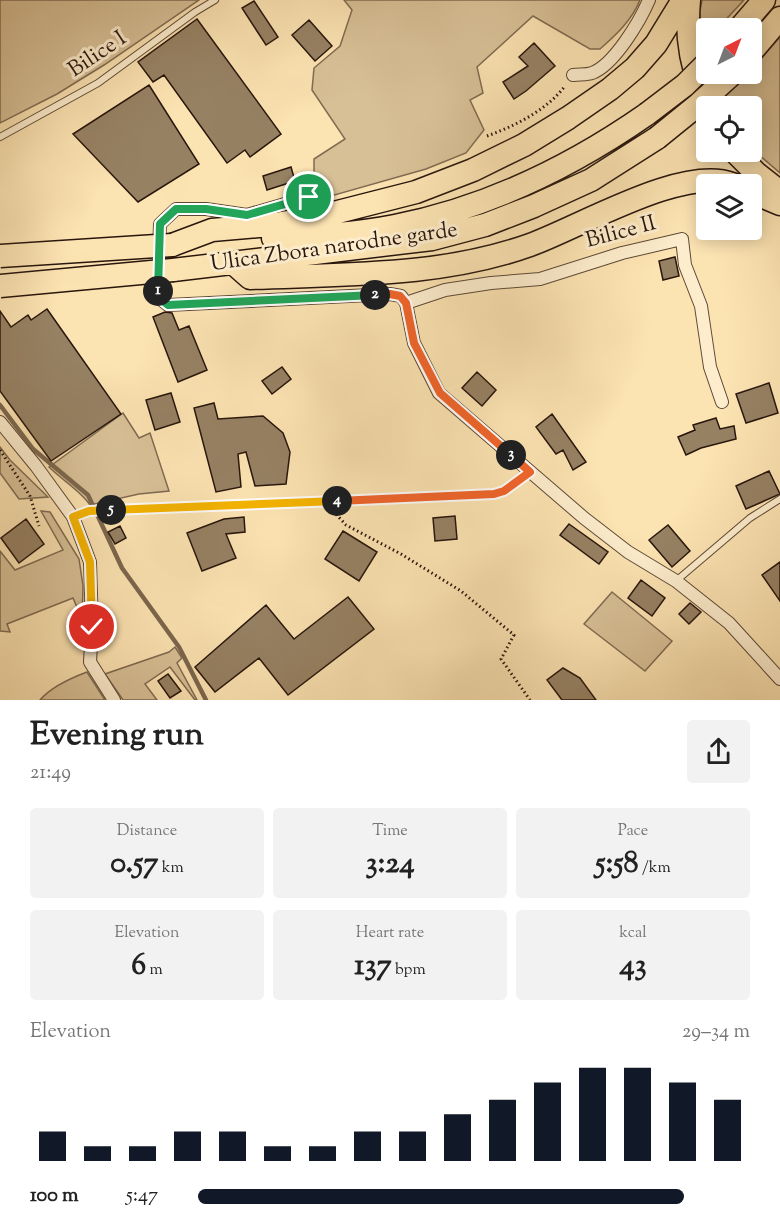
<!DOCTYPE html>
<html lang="en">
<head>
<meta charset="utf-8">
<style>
  :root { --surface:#fff; --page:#f2f2f2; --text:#222; --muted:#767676; --accent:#111827 }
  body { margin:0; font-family:"Sorts Mill Goudy",serif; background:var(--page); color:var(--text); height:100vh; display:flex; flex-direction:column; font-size:22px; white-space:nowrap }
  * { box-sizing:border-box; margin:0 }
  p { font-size:20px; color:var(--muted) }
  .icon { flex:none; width:33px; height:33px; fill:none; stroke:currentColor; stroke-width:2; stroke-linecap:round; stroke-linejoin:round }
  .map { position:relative; height:700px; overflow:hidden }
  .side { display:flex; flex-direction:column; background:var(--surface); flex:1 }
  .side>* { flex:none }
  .needle { width:39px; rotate:42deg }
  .tools { position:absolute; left:696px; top:18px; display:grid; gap:12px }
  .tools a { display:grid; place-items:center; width:66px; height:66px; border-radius:6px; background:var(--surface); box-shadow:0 3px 15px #0003; font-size:30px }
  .pin { position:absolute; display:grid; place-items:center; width:51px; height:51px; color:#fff; margin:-26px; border:3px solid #fff; border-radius:50%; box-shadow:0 2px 6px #0007 }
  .km { position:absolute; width:30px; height:30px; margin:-15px; border-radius:50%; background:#222; color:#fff; font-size:16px; line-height:30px; text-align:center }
  .round { display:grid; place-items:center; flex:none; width:63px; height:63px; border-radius:6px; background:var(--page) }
  .headline { display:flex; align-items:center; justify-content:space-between; height:102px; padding:0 30px }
  h1 { font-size:33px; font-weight:700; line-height:45px }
  .figures { display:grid; grid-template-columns:repeat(3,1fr); gap:9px; height:102px; padding:6px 30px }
  .figures div { display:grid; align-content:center; border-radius:6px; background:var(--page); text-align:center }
  .figures b { font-size:30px; font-weight:700 }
  .figures small { font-size:16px; font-weight:400 }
  .figures p { font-size:16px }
  .chart { height:168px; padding:12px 30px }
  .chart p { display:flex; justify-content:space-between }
  .chart svg { width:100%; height:108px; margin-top:6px; stroke:var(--accent); stroke-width:6 }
  ul { padding:0 30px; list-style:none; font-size:20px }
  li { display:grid; grid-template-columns:96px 72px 1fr; align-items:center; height:45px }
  li i { height:15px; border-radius:8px; background:var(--accent) }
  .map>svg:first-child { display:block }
</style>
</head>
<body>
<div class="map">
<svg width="780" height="700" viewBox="0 0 780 700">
  <rect width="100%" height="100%" fill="#fce3b2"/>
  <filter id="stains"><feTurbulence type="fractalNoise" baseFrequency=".00333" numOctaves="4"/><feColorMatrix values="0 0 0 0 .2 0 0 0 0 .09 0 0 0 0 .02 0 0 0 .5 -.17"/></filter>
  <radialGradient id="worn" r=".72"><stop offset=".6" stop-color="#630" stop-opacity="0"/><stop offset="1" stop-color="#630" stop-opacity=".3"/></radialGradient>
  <path fill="#d8c096" stroke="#806b52" stroke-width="1.5" d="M0 0H199L104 65 57 94 0 123Z
    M344 0H640C632 20 616 35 600 49H590L533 16 477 67 483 93 470 100 484 130 466 153 426 169 324 198 314 183V159L345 139 312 90 314 68 340 46 352 10Z
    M702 0H744L718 28H706V41L702 46 700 11Z
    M780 37V173L752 149V106H723L720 101 747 74H752V69Z
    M123 413 139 438 150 433 169 491 139 494 90 505C81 491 62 480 49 467Z
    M0 447 10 460 48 497 19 499 0 473Z
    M41 511 50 512 79 559 83 586 82 619 73 598 7 624 10 632 0 631V551L15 570 63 550Z
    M612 592 672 641 645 671 584 624Z
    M175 647 182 658 177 663 197 700H195L170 667 145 684 157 700H123L105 674 169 652Z
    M87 672 105 700H40C51 687 71 678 87 672Z"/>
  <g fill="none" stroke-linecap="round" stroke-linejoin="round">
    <path stroke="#7c674e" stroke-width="4.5" d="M0 405 33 449 88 495 122 568 179 647 206 700"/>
  </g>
  <path fill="#968163" stroke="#28160d" stroke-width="1.5" d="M254 1 278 37 266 45 242 8Z
    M197 19 281 134 250 157 245 150 227 163 164 75 153 82 138 62Z
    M309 20 332 46 315 61 292 35Z
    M534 43 555 66 526 91 514 99 503 82 528 66 519 57Z
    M149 85 199 164 138 202 73 134Z
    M291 167 295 181 267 190 263 176Z
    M675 257 679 276 663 280 659 261Z
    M47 309 121 414 51 461 0 391V311L11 327 28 315 31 320Z
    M165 312 172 313 179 330 189 326 207 370 178 382 153 317Z
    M282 367 291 379 272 394 262 381Z
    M477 372 496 390 482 406 462 388Z
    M769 383 778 413 746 423 736 394Z
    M171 393 180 422 155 430 146 400Z
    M214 403 218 419 263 416 283 433 290 452 286 484 255 486 246 452 238 454 241 487 216 492 194 408Z
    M552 414 586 462 573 470 563 450 556 454 536 427Z
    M716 418 720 429 734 426 736 439 701 448 686 455 678 437 695 430 693 425Z
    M769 471 780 494 746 509 736 486Z
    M455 516 457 539 435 541 433 518Z
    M244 517 245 532 226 534 236 558 202 571 187 533 224 519Z
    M26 519 44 544 19 563 1 538Z
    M569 524 608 552 599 564 560 535Z
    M668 525 690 551 672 567 649 540Z
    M120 526 126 538 115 544 108 532Z
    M343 531 377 552 359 581 325 559Z
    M780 562V601L762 575Z
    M641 580 665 598 652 616 628 598Z
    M348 597 374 629 288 695 259 658 215 692 195 667 266 605 294 639Z
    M690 603 701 612 689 624 679 614Z
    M563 668 580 678 596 700H562L547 680Z
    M168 674 181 691 170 698 158 681Z"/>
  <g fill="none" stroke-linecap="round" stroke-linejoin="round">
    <g stroke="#5d4936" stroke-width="8">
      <path id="lane" d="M0 137 98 83 195 12 215 0
        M324 501 494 494 504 491 530 472
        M676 581 750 518 780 499"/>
    </g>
    <g stroke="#5d4936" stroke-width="14">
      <path id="street" d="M573 75C579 74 587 75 592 73 614 65 640 21 649 0
        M159 250 160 224 176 209H206L247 215 309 197
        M158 267V297L168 305 390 294 401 296 406 303
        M722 402 710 367 701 306 685 265 682 239 622 253 540 279 491 283 445 290 406 303 414 343 439 393 584 518 628 552 676 581 729 623 780 679
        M0 422 36 466 73 517 90 562 92 627 90 662 114 700"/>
    </g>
    <g stroke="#28160d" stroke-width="25">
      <path id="highway" d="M689 0C686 31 690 61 701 90
        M740 28 764 0
        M752 51 780 18
        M735 152 756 173 780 192
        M752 192 780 204
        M273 238C313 236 355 234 395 226 486 208 571 167 647 114
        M172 245 212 230 270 225 322 216 416 192 473 170 524 145 568 118 610 89 635 68 656 44 683 0
        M233 263 250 278C344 274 441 277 530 245 580 227 683 165 732 184
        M173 270 432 239 485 225 534 206 591 180 657 138"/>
    </g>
    <path stroke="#28160d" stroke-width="3" stroke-dasharray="1.5 3" stroke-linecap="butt" d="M487 136C515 126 547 110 565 86
      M0 450 30 496 39 526
      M333 511 346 525 401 554 461 591 514 635 501 659 530 700
      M85 512 315 502"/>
    <use href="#lane" stroke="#fdedcd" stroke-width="6"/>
    <use href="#street" stroke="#fdedcd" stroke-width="12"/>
    <use href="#highway" stroke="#fce3b2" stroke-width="22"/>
    <g stroke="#28160d" stroke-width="25" stroke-linecap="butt">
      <path id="highway-bridge" d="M647 114 685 85 706 64
        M657 138 699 104 732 74
        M0 256 172 245
        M0 286 173 270"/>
    </g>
    <use href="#highway-bridge" stroke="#fce3b2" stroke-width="22"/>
  </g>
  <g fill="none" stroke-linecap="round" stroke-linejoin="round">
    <g stroke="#fff" stroke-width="12">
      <path id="split-1" d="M158 291 160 224 176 209H206L247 215 309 197"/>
    </g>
    <g stroke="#fff" stroke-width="12">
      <path id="split-2" d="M158 291V297L168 305 375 295"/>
    </g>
    <g stroke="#fff" stroke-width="12">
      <path id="split-3" d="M375 295 390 294 400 296 406 303 414 343 440 393 511 455"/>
    </g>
    <g stroke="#fff" stroke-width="12">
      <path id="split-4" d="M337 501 494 494 504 491 530 472 511 455"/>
    </g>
    <g stroke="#fff" stroke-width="12">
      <path id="split-5" d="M111 510 337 501"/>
    </g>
    <g stroke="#fff" stroke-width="12">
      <path id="split-6" d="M92 627 90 562 73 517 89 511 111 510"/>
    </g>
    <use href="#split-1" stroke="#22a559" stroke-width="8"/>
    <use href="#split-2" stroke="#22a559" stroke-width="8"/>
    <use href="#split-3" stroke="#f0652b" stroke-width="8"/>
    <use href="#split-4" stroke="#f0652b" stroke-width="8"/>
    <use href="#split-5" stroke="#f5b400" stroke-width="8"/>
    <use href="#split-6" stroke="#f5b400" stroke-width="8"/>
  </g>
  <g text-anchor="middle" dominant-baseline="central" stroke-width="6" stroke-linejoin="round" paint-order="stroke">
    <g font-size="22" fill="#28160d" stroke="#fdedcd">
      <text transform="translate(98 55) rotate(-34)">Bilice I</text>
      <text transform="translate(621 233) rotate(-15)">Bilice II</text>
      <text transform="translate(334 248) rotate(-8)">Ulica Zbora narodne garde</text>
    </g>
  </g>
  <rect width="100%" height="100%" filter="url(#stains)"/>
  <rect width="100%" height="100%" fill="url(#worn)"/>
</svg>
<div class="tools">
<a><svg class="needle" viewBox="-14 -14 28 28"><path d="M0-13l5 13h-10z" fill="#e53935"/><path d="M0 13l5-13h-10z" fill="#767676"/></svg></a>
<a><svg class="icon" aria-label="locate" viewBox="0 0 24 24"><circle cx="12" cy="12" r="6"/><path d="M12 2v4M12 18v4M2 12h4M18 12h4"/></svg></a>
<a><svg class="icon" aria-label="layers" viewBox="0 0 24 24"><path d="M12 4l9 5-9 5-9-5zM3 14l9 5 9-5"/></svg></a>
</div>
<div class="pin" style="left:309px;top:197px;background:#1e9e55"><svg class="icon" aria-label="arrive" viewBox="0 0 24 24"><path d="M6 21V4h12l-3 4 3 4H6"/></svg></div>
<div class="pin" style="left:92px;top:627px;background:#d93025"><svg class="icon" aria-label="check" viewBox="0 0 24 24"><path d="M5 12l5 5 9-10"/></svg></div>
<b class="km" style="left:158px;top:291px">1</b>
<b class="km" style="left:375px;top:295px">2</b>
<b class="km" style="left:511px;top:455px">3</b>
<b class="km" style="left:337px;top:501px">4</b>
<b class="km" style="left:111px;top:510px">5</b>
</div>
<section class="side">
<div class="headline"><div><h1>Evening run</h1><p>21:49</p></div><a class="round"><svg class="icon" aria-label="share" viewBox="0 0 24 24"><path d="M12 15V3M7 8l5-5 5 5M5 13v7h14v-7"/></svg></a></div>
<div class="figures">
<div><p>Distance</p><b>0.57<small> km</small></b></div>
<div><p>Time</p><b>3:24</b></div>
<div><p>Pace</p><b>5:58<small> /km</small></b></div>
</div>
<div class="figures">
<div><p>Elevation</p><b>6<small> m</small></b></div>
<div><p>Heart rate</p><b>137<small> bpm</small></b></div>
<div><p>kcal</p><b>43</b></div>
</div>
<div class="chart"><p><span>Elevation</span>29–34 m</p>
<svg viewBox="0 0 160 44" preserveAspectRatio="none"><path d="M5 44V32M15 44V38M25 44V38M35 44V32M45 44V32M55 44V38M65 44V38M75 44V32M85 44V32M95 44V25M105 44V19M115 44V12M125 44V6M135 44V6M145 44V12M155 44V19"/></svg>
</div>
<ul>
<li><b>100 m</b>5:47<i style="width:88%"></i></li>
</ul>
</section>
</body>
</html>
